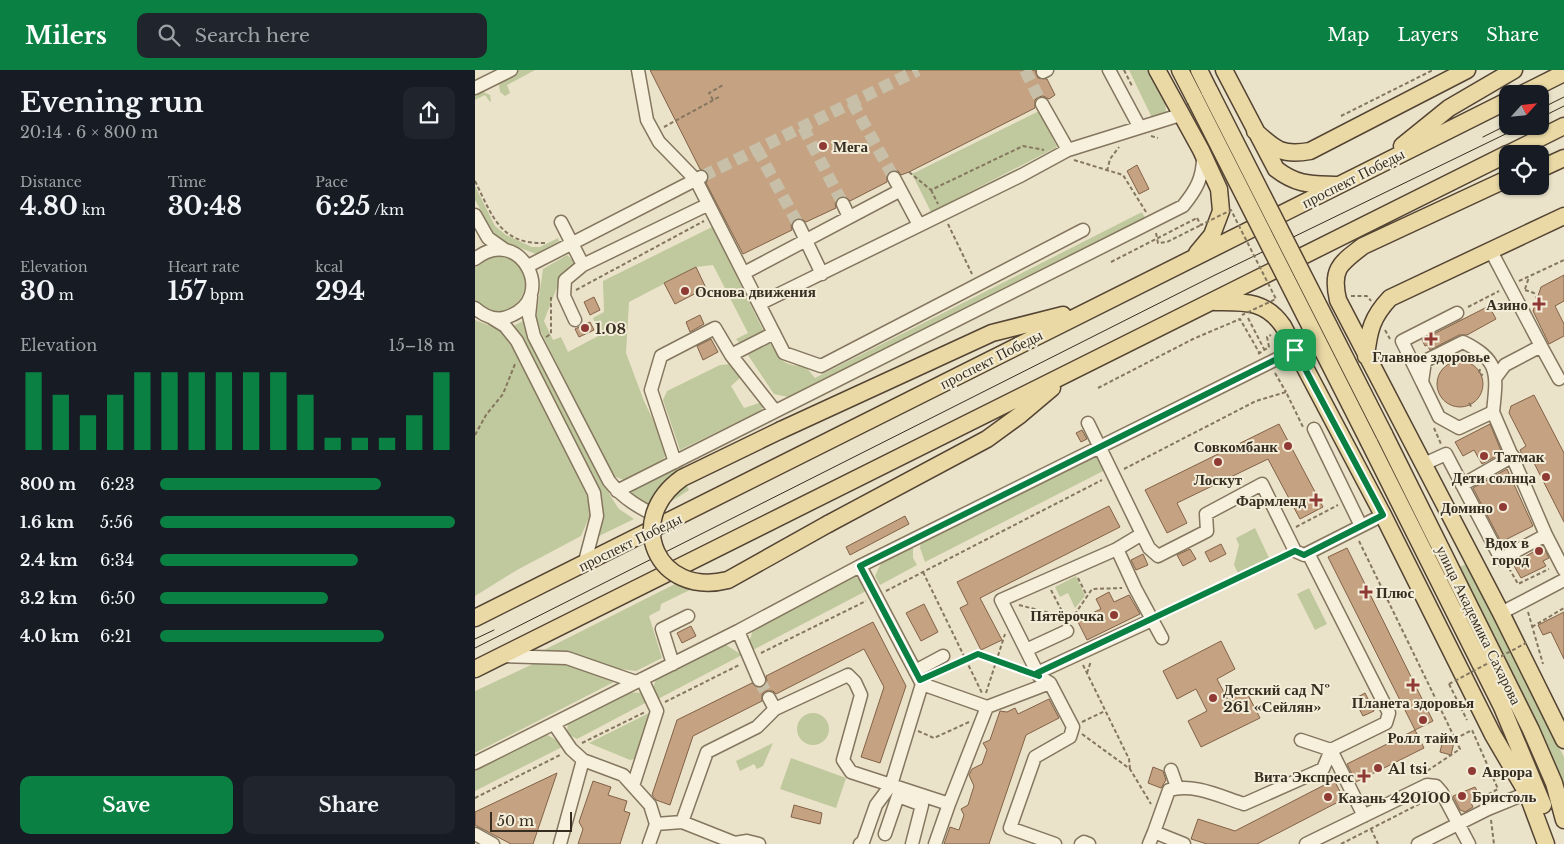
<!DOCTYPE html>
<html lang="en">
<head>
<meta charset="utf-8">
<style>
  :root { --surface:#171b24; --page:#20242c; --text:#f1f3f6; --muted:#9ea1a6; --accent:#0b8043 }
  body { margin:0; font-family:"Libre Baskerville",serif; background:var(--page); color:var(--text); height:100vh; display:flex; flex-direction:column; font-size:19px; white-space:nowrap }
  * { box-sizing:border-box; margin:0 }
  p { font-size:16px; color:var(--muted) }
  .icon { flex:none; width:28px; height:28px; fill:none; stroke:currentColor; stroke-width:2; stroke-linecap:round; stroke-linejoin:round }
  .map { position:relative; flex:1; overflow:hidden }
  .details { display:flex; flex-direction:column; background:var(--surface); width:475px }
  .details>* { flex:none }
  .needle { width:32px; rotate:63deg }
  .tools { position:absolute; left:1024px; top:15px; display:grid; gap:10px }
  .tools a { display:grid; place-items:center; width:50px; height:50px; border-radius:10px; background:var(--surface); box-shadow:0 1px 4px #0004; font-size:25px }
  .scale { position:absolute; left:15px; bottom:12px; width:82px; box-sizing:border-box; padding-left:5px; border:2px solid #372d21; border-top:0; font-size:14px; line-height:18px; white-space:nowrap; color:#372d21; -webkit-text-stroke:4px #f3edd8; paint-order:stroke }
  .pin { position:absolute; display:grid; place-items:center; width:42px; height:42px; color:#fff; margin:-21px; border-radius:10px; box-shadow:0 2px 8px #0006 }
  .round { display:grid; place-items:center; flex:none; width:52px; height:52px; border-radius:10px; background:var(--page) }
  .overview { display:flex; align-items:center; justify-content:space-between; height:85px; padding:0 20px }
  h1 { font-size:28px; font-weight:700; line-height:38px }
  .stats { display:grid; grid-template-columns:repeat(3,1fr); gap:8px; height:85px; padding:5px 20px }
  .stats div { display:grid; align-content:center }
  .stats b { font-size:25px; font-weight:700 }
  .stats small { font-size:14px; font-weight:400 }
  .stats p { font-size:14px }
  .chart { height:140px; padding:10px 20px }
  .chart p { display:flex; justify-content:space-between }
  .chart svg { width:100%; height:90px; margin-top:5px; stroke:var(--accent); stroke-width:6 }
  .button { display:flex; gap:10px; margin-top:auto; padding:10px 20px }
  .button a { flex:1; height:58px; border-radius:10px; background:var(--accent); color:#fff; font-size:20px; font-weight:700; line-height:58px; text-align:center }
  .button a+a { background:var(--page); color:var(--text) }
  ul { padding:0 20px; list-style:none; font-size:16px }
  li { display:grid; grid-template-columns:80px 60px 1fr; align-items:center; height:38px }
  li i { height:12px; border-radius:6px; background:var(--accent) }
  header { display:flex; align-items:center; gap:30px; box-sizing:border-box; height:70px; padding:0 25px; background:var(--accent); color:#fff }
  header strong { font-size:24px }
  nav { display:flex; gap:28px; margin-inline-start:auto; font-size:18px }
  .search { width:350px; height:45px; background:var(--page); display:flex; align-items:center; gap:12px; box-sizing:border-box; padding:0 18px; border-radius:10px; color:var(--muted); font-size:19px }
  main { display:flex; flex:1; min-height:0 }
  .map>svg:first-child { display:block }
</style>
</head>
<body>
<header>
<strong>Milers</strong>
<div class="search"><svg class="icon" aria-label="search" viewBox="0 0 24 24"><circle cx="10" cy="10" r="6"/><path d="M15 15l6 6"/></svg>Search here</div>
<nav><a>Map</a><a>Layers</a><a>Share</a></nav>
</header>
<main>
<section class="details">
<div class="overview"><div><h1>Evening run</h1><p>20:14 · 6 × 800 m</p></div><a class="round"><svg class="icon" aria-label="share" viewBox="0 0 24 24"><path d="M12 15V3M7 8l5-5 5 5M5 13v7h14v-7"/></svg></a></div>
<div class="stats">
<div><p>Distance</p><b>4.80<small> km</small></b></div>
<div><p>Time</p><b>30:48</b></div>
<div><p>Pace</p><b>6:25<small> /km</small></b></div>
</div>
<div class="stats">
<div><p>Elevation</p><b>30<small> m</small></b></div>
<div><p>Heart rate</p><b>157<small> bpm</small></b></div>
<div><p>kcal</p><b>294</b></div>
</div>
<div class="chart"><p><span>Elevation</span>15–18 m</p>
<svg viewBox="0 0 160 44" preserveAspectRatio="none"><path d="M5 44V6M15 44V17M25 44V27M35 44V17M45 44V6M55 44V6M65 44V6M75 44V6M85 44V6M95 44V6M105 44V17M115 44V38M125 44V38M135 44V38M145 44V27M155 44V6"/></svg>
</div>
<ul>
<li><b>800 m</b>6:23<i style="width:75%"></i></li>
<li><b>1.6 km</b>5:56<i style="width:100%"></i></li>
<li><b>2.4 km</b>6:34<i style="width:67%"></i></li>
<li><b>3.2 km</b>6:50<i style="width:57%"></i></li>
<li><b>4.0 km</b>6:21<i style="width:76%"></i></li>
</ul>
<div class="button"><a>Save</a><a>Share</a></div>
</section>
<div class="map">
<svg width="1089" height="774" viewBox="0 0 1089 774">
  <rect width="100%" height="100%" fill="#ebe3c9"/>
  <path fill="#c0c89d" d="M43 0H60L32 15 35 23 30 26 25 22 24 15 29 7Z
    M654 0H674L690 30 691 41 685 51 679 52Z
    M6 21 15 25 16 31 15 32 10 25 0 30V23Z
    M564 41 582 77 456 142 437 104Z
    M0 116 20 156 31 165 57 177H65L83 168 84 171 61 184 22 169 0 130Z
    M667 142 671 150 397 288 362 302 313 327 299 324 271 282 293 270C305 289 306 296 330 296L340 308Z
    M237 157 289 262 266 275 261 269 273 263 238 195 221 197 154 232 151 283 169 331 191 377 190 387 183 394 149 410 138 406 66 262 61 248 68 199 92 185 100 192 97 198 88 202 69 251 78 270 86 267 93 282 125 265 118 248 129 242 128 211Z
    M16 186C85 187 36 274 0 230V197Z
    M0 250 26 260 33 268 111 424 114 431 115 445 106 466 42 500 0 526Z
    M48 251 136 427 144 439 159 449 122 467 127 451V431L38 256Z
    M256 294 265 303V308L256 316 269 338 287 332 289 336 285 341 205 380 188 330 192 321 245 295Z
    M623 382 632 399 450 492 445 478 446 471Z
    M209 393 206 404 214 420C203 427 183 442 169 436 163 433 158 426 154 422Z
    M780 458 795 490 764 505 759 495 764 475 761 468Z
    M438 475V488L442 495 405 515 400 506 406 493Z
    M991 494 1089 687V718L1061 651 985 497Z
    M378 506 390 511 395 519 278 580 274 572 279 557Z
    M601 506 610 526 600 538 593 523 585 527 580 517Z
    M204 512 219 518 186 534 185 540 174 546 187 588 161 601 138 598 96 582 67 581Z
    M834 518 852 554 840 560 822 524Z
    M248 573 267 585 181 630 177 621 182 606Z
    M58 594H92L139 612 0 683V621Z
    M147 622 170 623 174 631 102 669 92 664 93 649Z
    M178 641 166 687 155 690 114 673Z
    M322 659a16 16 0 1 1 32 0a16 16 0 1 1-32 0Z
    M69 663 83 671 87 677 0 721V698Z
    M298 673 288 696 282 699 279 694 265 701 261 691Z
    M316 688 371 708 361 738 305 719Z"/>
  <path fill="#c5a282" stroke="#826247" d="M175 0H560L563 8 572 9 580 25 574 29 568 26 563 27 560 30V38L434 102 426 105 423 101H416L412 104V112L375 131 369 126 364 127 360 133 361 138 331 152 325 148 320 149 316 155 317 160 268 184 231 113 234 108 233 103 225 99Z
    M662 95 674 119 664 124 652 101Z
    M221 197 231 218 200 234 189 213Z
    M1089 205V231L1080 236 1089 254V266L1074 274 1058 241 1066 217Z
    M119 227 125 240 115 245 109 232Z
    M1014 236 1021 249 992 265H984L955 280 952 275 950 276 947 270Z
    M225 245 229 254 215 262 211 252Z
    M115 252 119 260 104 267 100 259Z
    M236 269 243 282 228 290 222 276Z
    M962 314a23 23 0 1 1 46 0a23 23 0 1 1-46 0Z
    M1059 325 1089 383V452L1057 389 1053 391 1049 389 1045 380 1051 376 1034 343 1036 336Z
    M804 354 848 437 825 449 793 389 702 433 712 453 692 463 670 420Z
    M1015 354 1027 383 1007 394 999 380 988 386 980 372Z
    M607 360 612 369 606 372 601 363Z
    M1032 399 1058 456 1026 472 998 418Z
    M634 436 645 457 505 528 527 570 506 580 485 538 493 534 482 512Z
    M430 446 434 454 375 485 371 477Z
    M746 474 751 484 735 492 730 482Z
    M1068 476 1074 488 1068 491 1071 496 1046 508 1038 494Z
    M872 478 958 651 940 660 853 487Z
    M715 479 721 489 708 496 702 485Z
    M668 484 673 495 661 500 656 490Z
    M634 522 639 532 654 525 665 544 612 570 602 550 626 539 621 529Z
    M449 534 463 562 446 571 431 543Z
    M1089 542V589L1076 562 1068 565 1063 555Z
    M398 552 431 616 405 693 386 687 409 617 389 579 301 624 298 621H291L287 624V631L218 666 195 735 181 730 177 725 202 650 277 613 283 618 288 617 292 611 291 606Z
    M216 556 221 566 207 573 202 563Z
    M746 571 760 599 742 609 753 630 771 621 785 648 726 677 713 651 732 641 721 619 702 629 688 601Z
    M890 623 899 641 888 646 879 629Z
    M574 629 584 648 551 665 514 774H469L475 757 484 760 489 745 486 739 493 735 499 716 494 705 497 699 507 694 512 680 508 673 515 670 525 641 532 642 540 638 543 644Z
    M940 660 949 678 881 712 872 694Z
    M969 665 980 668 976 685 965 682Z
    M678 697 688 701 691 710 686 718 673 713Z
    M82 703 58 774H36L0 755V742Z
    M859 710 869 729 782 774H732L716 769 723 749 760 761Z
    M118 711 136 717 133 725 152 731 149 741 155 743 145 774H103L108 759 104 752Z
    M1000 717 1005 726 995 731 998 737 990 742 985 740 978 726Z
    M319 735 347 743 345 754 316 747Z"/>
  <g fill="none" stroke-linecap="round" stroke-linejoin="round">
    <path stroke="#c7bfa7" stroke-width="12" stroke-dasharray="12 6" stroke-linecap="butt" d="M550 0 567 34
      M377 32 419 108
      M328 57 368 134
      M282 79 324 156
      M228 106 443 0
      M284 610 294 628"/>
    <g stroke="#85765f" stroke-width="15">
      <path id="minor" d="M163 0 172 50 184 72 221 110 284 234 547 105 593 80 705 45
        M634 0 664 56
        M568 2 572 0
        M0 18 36 0
        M567 34 593 80
        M419 108 444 155
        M368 134 374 147
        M0 145 13 168 30 180
        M86 152 108 195
        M324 156 347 204
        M1016 181 1066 276
        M0 189C45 153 85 229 32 247 21 251 9 246 0 238
        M53 196 226 107
        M269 203 424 121
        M56 227 54 246 59 266 134 411C148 429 167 439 187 449
        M284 234 309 283 346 296 608 160
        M17 248 30 256 42 271 119 423 122 446 109 495
        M100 250 89 226 90 210 108 195 232 135
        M988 272C1025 290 1022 304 1018 342L984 358 964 347 947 312 950 291Z
        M256 285 299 263
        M1021 307 1030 295 1066 276 1084 309
        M947 312 927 271 982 243
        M1018 342 1071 465 1089 500
        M613 353 667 464 674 478 683 486 732 461 731 444 787 414 820 481 829 485 908 445
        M839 359 886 456
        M200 392 176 320 186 286 240 258 256 285 300 341
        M949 394 971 384 1026 489 1071 465
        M987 415 1038 386
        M142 421 708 136C721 120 728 108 728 87
        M642 479 660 518 687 568
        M1026 543 1089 510
        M263 561 284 610
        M551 580 592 561
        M27 586 92 588 161 612
        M198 594 187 559 213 546
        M440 601 468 586
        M562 603 677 550
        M575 613 564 606 526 530 642 479 667 464
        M447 614 512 637 575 613 598 657 595 667 560 687 535 758 580 774
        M294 628 300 639
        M79 654 96 679 108 690 85 774
        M826 670 856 680 889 746
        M108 690 148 705 175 735 181 754 207 752
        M0 693 263 561 385 496 820 280
        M696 700 702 717
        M158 716 182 641 167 609
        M679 762 694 720C719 713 744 726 769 734L848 699 856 680 911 653 914 643 833 483
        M0 764 18 774
        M410 764 423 726 447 735 437 774
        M174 774 181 754
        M284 774 272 771 260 773 207 752 232 682 282 657 300 639 373 605 380 612 386 625 368 690 376 702 474 734 512 637
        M385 774 388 772 401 735 416 715 447 614 385 496
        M460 774 474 734
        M606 774 609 772 614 774
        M674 774 679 762 709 774
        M831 774 952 715 961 716 967 723 994 774
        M943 774 1013 739 1052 723"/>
    </g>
    <g stroke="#544433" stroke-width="19">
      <path id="major" d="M682 0 726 80 744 119 746 141 737 165 722 183
        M705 0 720 29
        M724 0 735 22
        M749 0 801 99C823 116 837 114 863 115
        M1047 24 1089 3
        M780 61C800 79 806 86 835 81L992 0
        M927 76 974 38 1039 0
        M1033 84 1089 56
        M1065 99 1089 88
        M1032 109 888 176C864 194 856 200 863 230L1026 543 1089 670
        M740 232C769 232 790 230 808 256L908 445 1018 665 1052 723 1071 774
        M891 286C894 260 897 247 915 228L1089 146
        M306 360 517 263 588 245
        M909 364 1056 660 1079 713 1089 750
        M894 372 1027 637 1068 735
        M353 454 512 369 545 345 577 318
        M0 548 1032 31
        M0 599 1032 84"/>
    </g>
    <path stroke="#85765f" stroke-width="2" stroke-dasharray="4 2.5" stroke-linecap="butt" d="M649 0 657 16
      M238 30 234 23 248 15
      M866 46 958 0
      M189 57 244 27
      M676 66 683 68
      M599 90 648 105 671 142
      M632 101 635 89 644 77
      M434 102 456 120 548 76 569 80
      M0 111C17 145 25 175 70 173
      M456 120 463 134
      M473 154 497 204
      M681 163 683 173 692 172 726 155
      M636 192 722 148
      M1044 211 1089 190
      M1050 219 1054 207
      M101 220 229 151
      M1050 220 1059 223 1062 229 1057 234
      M876 226H892L896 231
      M993 237 1024 221
      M773 248 789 279
      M910 260 915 269
      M71 267 76 264V227
      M783 284 794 277 792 267 796 265
      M1005 299 1004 304 1008 305
      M800 303 811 322
      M623 318 718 269 765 249 785 284
      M994 333 997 338
      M959 358 966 374
      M0 365 11 345 28 324 40 294
      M649 399 781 331 811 322 828 357
      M821 457 863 435
      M884 471 985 679 949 703
      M1034 498 1043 514 1074 499
      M448 502 507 623
      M603 508 612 526
      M576 520 591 549
      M411 521 627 410
      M544 535 590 547
      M1053 542 1068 594
      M688 545 810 486
      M596 550 617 519 647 518
      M1057 557 1089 538
      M286 583 391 531
      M608 595 654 689 655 699
      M475 596 503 584 547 600
      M612 603 616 591
      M974 614 992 650
      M511 623 530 564
      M190 632 264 595
      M607 652 630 641
      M443 661 459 668 494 652
      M607 664 655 699 676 734
      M980 669 997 660 1023 719 1008 727 1009 729
      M107 673 170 642
      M0 728 85 685
      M1016 750 1019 774
      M896 759 903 774
      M866 774 956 728"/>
    <use href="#minor" stroke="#f6f0dc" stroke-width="12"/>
    <use href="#major" stroke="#ead9a5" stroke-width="16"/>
    <path stroke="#372d21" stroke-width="1" d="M1065 39 1089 27
      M1065 48 1089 36
      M1008 67 1032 55
      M0 569 19 560
      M0 578 738 206 1047 56"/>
    <g stroke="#544433" stroke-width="19" stroke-linecap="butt">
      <path id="major-bridge" d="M735 22 909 364
        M720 29 894 372
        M306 360 207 408C148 450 182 528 253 510L353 454"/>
    </g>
    <path stroke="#85765f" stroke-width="2" stroke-dasharray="4 2.5" stroke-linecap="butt" d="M722 148 726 155 756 140 801 229 767 245
      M974 614 1051 573"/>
    <use href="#major-bridge" stroke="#ead9a5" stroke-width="16"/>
  </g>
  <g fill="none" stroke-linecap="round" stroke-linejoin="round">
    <g stroke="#fff" stroke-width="10">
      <path id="route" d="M820 280 908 445 829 485 820 481 562 603 564 606 503 584 445 610 385 496Z"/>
    </g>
    <use href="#route" stroke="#0b8043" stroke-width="6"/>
  </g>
  <g fill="#8f3a35" stroke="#f3edd8" stroke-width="2">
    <circle cx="348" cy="76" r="5"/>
    <circle cx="210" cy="221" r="5"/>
    <path d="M1061.5 226.5h5v5h5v5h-5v5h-5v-5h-5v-5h5z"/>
    <circle cx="110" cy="258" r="5"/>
    <path d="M953.5 261.5h5v5h5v5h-5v5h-5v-5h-5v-5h5z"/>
    <circle cx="813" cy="376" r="5"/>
    <circle cx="1009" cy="386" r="5"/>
    <circle cx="743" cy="392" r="5"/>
    <circle cx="1071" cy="407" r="5"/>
    <path d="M838.5 422.5h5v5h5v5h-5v5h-5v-5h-5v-5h5z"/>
    <circle cx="1028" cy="437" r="5"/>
    <circle cx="1064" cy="481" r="5"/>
    <path d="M888.5 514.5h5v5h5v5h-5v5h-5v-5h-5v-5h5z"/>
    <circle cx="639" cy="545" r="5"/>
    <path d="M935.5 607.5h5v5h5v5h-5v5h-5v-5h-5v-5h5z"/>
    <circle cx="738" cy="628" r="5"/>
    <circle cx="948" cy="650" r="5"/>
    <circle cx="903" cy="698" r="5"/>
    <circle cx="997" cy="701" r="5"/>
    <path d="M886.5 698.5h5v5h5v5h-5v5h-5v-5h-5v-5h5z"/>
    <circle cx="987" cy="726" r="5"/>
    <circle cx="853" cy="727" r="5"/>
  </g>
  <g text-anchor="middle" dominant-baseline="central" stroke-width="4" stroke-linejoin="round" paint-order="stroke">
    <g font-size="15" font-weight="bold" fill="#372d21" stroke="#f3edd8" text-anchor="start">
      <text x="358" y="76">Мега</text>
      <text x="220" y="221">Основа движения</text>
      <text x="1053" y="234" text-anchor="end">Азино</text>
      <text x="120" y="258">1.08</text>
      <text x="956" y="286" text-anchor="middle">Главное здоровье</text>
      <text x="803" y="376" text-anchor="end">Совкомбанк</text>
      <text x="1019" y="386">Татмак</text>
      <text x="1061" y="407" text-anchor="end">Дети солнца</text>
      <text x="743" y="409" text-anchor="middle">Лоскут</text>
      <text x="831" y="430" text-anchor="end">Фармленд</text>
      <text x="1018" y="437" text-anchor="end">Домино</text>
      <text x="1054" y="472" text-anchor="end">Вдох в<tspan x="1054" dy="17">город</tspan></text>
      <text x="901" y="522">Плюс</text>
      <text x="629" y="545" text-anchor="end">Пятёрочка</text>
      <text x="748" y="619">Детский сад №<tspan x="748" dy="17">261 «Сейлян»</tspan></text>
      <text x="938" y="632" text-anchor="middle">Планета здоровья</text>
      <text x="948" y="667" text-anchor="middle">Ролл тайм</text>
      <text x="913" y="698">Al tsi</text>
      <text x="1007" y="701">Аврора</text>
      <text x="879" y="706" text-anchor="end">Вита Экспресс</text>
      <text x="997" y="726">Бристоль</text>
      <text x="863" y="727">Казань 420100</text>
    </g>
    <g font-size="15" fill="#372d21" stroke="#f3edd8">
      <text transform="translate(878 108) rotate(-27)">проспект Победы</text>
      <text transform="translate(516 289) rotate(-27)">проспект Победы</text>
      <text transform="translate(155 472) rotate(-26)">проспект Победы</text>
      <text transform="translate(1004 555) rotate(64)">улица Академика Сахарова</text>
    </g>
  </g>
</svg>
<div class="tools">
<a><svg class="needle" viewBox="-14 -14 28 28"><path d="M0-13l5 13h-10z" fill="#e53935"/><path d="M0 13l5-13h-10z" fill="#9ea1a6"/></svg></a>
<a><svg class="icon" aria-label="locate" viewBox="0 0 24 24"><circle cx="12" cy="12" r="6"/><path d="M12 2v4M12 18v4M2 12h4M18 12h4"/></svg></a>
</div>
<div class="scale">50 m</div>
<div class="pin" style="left:820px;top:280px;background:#1e9e55"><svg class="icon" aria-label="arrive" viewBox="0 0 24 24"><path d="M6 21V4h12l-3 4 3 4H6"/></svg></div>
</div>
</main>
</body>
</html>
